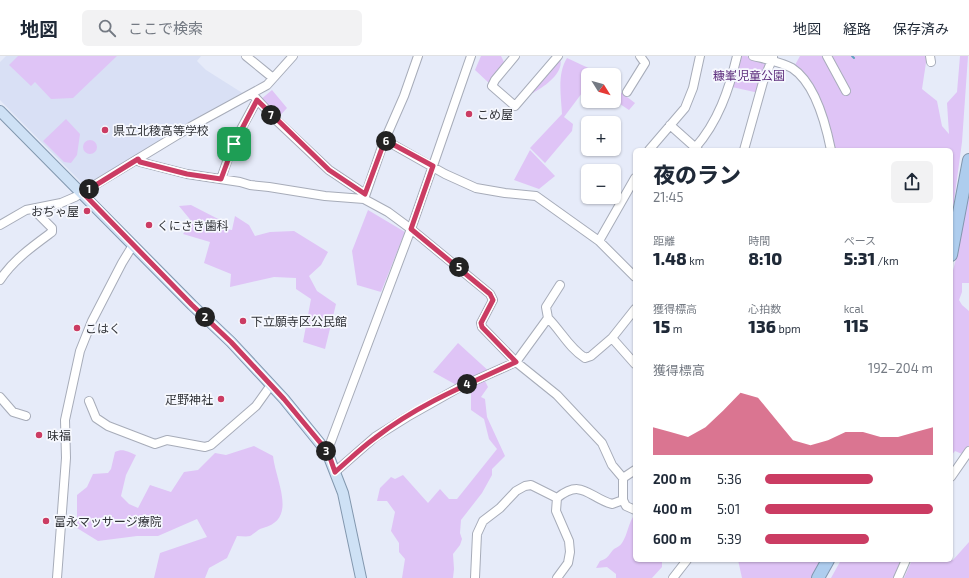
<!DOCTYPE html>
<html lang="ja">
<head>
<meta charset="utf-8">
<style>
  :root { --surface:#fff; --page:#f2f2f3; --text:#1f2937; --muted:#747a83; --line:#e0e1e3; --accent:#cb3c63 }
  body { margin:0; font-family:"Exo 2","Noto Sans JP",sans-serif; background:var(--page); color:var(--text); height:100vh; display:flex; flex-direction:column; font-size:15px; white-space:nowrap }
  * { box-sizing:border-box; margin:0 }
  p { font-size:13px; color:var(--muted) }
  .icon { flex:none; width:22px; height:22px; fill:none; stroke:currentColor; stroke-width:2; stroke-linecap:round; stroke-linejoin:round }
  .map { position:relative; flex:1; overflow:hidden }
  .sheet { position:absolute; left:633px; top:92px; width:320px; height:414px; display:flex; flex-direction:column; background:var(--surface); border-radius:6px; box-shadow:0 1px 3px #0004 }
  .sheet>* { flex:none }
  .needle { width:26px; rotate:127deg }
  .buttons { position:absolute; left:581px; top:12px; display:grid; gap:8px }
  .buttons a { display:grid; place-items:center; width:40px; height:40px; border-radius:6px; background:var(--surface); box-shadow:0 1px 3px #0004; font-size:20px }
  .pin { position:absolute; display:grid; place-items:center; width:34px; height:34px; color:#fff; margin:-17px; border-radius:8px; box-shadow:0 2px 6px #0006 }
  .km { position:absolute; width:20px; height:20px; margin:-10px; border-radius:50%; background:#222; color:#fff; font-size:11px; line-height:20px; text-align:center }
  .round { display:grid; place-items:center; flex:none; width:42px; height:42px; border-radius:6px; background:var(--page) }
  .head { display:flex; align-items:center; justify-content:space-between; height:68px; padding:0 20px }
  h1 { font-size:22px; font-weight:800; line-height:30px }
  .figures { display:grid; grid-template-columns:repeat(3,1fr); gap:6px; height:68px; padding:4px 20px }
  .figures div { display:grid; align-content:center }
  .figures b { font-size:17px; font-weight:800 }
  .figures small { font-size:11px; font-weight:400 }
  .figures p { font-size:11px }
  .chart { height:112px; padding:8px 20px }
  .chart p { display:flex; justify-content:space-between }
  .chart svg { width:100%; height:72px; margin-top:4px; fill:var(--accent); opacity:.7 }
  ul { padding:0 20px; list-style:none; font-size:13px }
  li { display:grid; grid-template-columns:64px 48px 1fr; align-items:center; height:30px }
  li i { height:10px; border-radius:5px; background:var(--accent) }
  header { display:flex; align-items:center; gap:24px; box-sizing:border-box; height:56px; padding:0 20px; background:var(--surface); border-bottom:1px solid var(--line) }
  header strong { font-size:19px }
  nav { display:flex; gap:22px; margin-inline-start:auto; font-size:14px }
  .search { width:280px; height:36px; background:var(--page); display:flex; align-items:center; gap:10px; box-sizing:border-box; padding:0 14px; border-radius:6px; color:var(--muted); font-size:15px }
  .map>svg:first-child { display:block }
</style>
</head>
<body>
<header>
<strong>地図</strong>
<div class="search"><svg class="icon" aria-label="search" viewBox="0 0 24 24"><circle cx="10" cy="10" r="6"/><path d="M15 15l6 6"/></svg>ここで検索</div>
<nav><a>地図</a><a>経路</a><a>保存済み</a></nav>
</header>
<div class="map">
<svg width="969" height="522" viewBox="0 0 969 522">
  <rect width="100%" height="100%" fill="#e6ebf9"/>
  <path fill="#d9e0f5" d="M6 0H201L197 5 206 14 244 38 85 130 0 44V6Z"/>
  <path fill="#dfc4f6" d="M18 0H117L73 42 51 43 35 26 31 30 9 9Z
    M481 0H501L505 8 490 28 475 14Z
    M739 0H746L767 5 759 37 732 31Z
    M800 0H927L922 33 937 45 942 70 949 78 947 47 957 36 960 0H968L962 86 951 167V94H834C825 64 820 31 795 9Z
    M560 2C565 17 544 31 533 37L531 35Z
    M567 2 597 16 595 19H588V29L564 61 573 68 572 75 545 107 530 92 562 58C561 39 557 18 567 2Z
    M614 31 635 47 629 54 614 44Z
    M272 34 287 52 277 63 260 44Z
    M66 63 80 78 77 99 71 107 64 106 43 85Z
    M83 91a7 7 0 1 1 14 0a7 7 0 1 1-14 0Z
    M530 94 555 120 539 133 514 124Z
    M969 120V227H962V236L959 244 962 249 969 255V393L962 398 955 395 951 400V222L957 199Z
    M191 149 224 166V173L232 174 235 160 249 169 255 180 270 176 294 175 328 196 321 209 309 220 317 235 336 248 325 293 303 286 311 243 296 233V222L274 221 230 231 231 218 204 207 210 186 183 178 193 167 179 150Z
    M368 154 405 176 381 236 357 229 352 195Z
    M458 287 492 318 483 321 488 331 481 341 485 343 487 361 505 400 492 413V419L482 437 461 464 460 477 462 483 460 489 453 498 454 513 453 522H402L405 503 399 496V487L391 475 395 456 387 445H377L380 432 391 421 395 423 403 419 428 447 440 433 449 443H457L497 393 489 383 484 363 471 354V338L467 328 460 331 433 316Z
    M254 390 273 400C276 426 298 463 263 472 258 473 254 478 250 480 246 481 241 480 237 480L227 502 209 512 205 522H154L160 497 207 481 197 463 158 480H137L98 485 77 472V439L87 431 93 418 108 417 111 413 115 396C123 392 128 396 136 399L126 419 121 440 129 448 138 452 150 429 171 436 184 416 198 414 215 397 226 399Z
    M635 458V504H662V511L652 522H616V518L607 511 596 512 600 505C608 503 609 498 614 493 617 491 620 490 622 487 628 478 628 467 635 458Z
    M969 486V522H904L912 504H953Z
    M738 504H823L812 522H742Z
    M841 504H903L895 522H831Z"/>
  <g fill="none" stroke-linecap="round" stroke-linejoin="round">
    <path stroke="#62a0bf" stroke-width="2" d="M852 0 854 2"/>
    <g stroke="#a7acb9" stroke-width="10">
      <path id="minor" d="M246 0 273 22
        M515 0 495 24 492 30 515 50 558 0
        M753 0C765 3 781 6 792 12 815 27 826 69 831 94
        M827 0 846 35
        M930 0 931 6
        M627 36 645 7 640 0
        M252 38 275 63 329 114 365 138
        M670 69 698 94
        M385 84 445 118 476 132 505 137 536 140 599 185 635 221
        M695 92C718 66 729 34 737 0
        M649 94 685 52 693 32 700 0
        M744 94 763 26 773 1
        M138 103 140 106 187 118 240 126 250 129 269 131 325 140 364 143 388 156 411 173 490 238 493 244 481 267 482 271 516 306 557 339 602 387 612 409 623 422V444L626 450 635 454
        M221 123 233 88 257 44
        M364 143 383 88 404 40 418 0
        M0 169 26 154 61 147 75 141 192 70 267 29 293 0
        M599 185 635 122
        M0 224C13 204 33 190 52 176V172L33 153
        M635 253 612 282 635 308
        M548 262C561 275 569 292 585 302L591 300 612 282
        M0 341 13 356 26 360
        M89 345 96 362 108 370 155 388 167 384 205 391 211 389 256 350 271 329
        M327 396 411 173 471 0
        M335 416 375 381 407 361 460 331 516 306 548 262 546 251 560 229
        M951 421 969 395
        M623 422 635 414
        M57 522 66 402 65 364 80 295 92 265 122 207 133 189
        M475 522 477 478 483 465 500 452 516 435 525 430 531 429 557 442
        M557 522 568 507 570 496 569 485 556 455 557 442C582 422 588 441 612 448L623 444
        M673 522 687 504
        M898 522 906 504"/>
    </g>
    <g stroke="#8297ae" stroke-width="12">
      <path id="major" d="M0 55 192 249 231 286 284 343 327 396 343 437 361 522"/>
    </g>
    <g stroke="#8297ae" stroke-width="14">
      <path id="highway" d="M951 199 969 104
        M818 522 828 504"/>
    </g>
    <use href="#minor" stroke="#fff" stroke-width="8"/>
    <use href="#major" stroke="#cee1f5" stroke-width="10"/>
    <use href="#highway" stroke="#aecdee" stroke-width="12"/>
  </g>
  <g fill="none" stroke-linecap="round" stroke-linejoin="round">
    <g stroke="#fff" stroke-width="8">
      <path id="route" d="M257 44 329 114 365 138 385 84 433 110 411 173 490 238 493 244 481 267 482 271 516 306C468 328 417 349 375 382 361 392 349 404 335 416L328 396 284 343 231 286 192 249 83 137 138 103 140 106 187 118 221 123 234 88Z"/>
    </g>
    <use href="#route" stroke="#cb3c63" stroke-width="5"/>
  </g>
  <g fill="#cb3c63" stroke="#f6f8fe" stroke-width="1.5">
    <circle cx="469" cy="58" r="4"/>
    <circle cx="105" cy="74" r="4"/>
    <circle cx="87" cy="155" r="4"/>
    <circle cx="149" cy="169" r="4"/>
    <circle cx="243" cy="265" r="4"/>
    <circle cx="77" cy="272" r="4"/>
    <circle cx="221" cy="343" r="4"/>
    <circle cx="39" cy="379" r="4"/>
    <circle cx="46" cy="465" r="4"/>
  </g>
  <g text-anchor="middle" dominant-baseline="central" stroke-width="3.5" stroke-linejoin="round" paint-order="stroke">
    <g font-size="12" fill="#5f307f" stroke="#f6f8fe">
      <text x="749" y="19">糠峯児童公園</text>
    </g>
    <g font-size="12" fill="#303237" stroke="#f6f8fe" text-anchor="start">
      <text x="477" y="58">こめ屋</text>
      <text x="113" y="74">県立北稜高等学校</text>
      <text x="79" y="155" text-anchor="end">おぢゃ屋</text>
      <text x="157" y="169">くにさき歯科</text>
      <text x="251" y="265">下立願寺区公民館</text>
      <text x="85" y="272">こはく</text>
      <text x="213" y="343" text-anchor="end">疋野神社</text>
      <text x="47" y="379">味福</text>
      <text x="54" y="465">富永マッサージ療院</text>
    </g>
  </g>
</svg>
<div class="buttons">
<a><svg class="needle" viewBox="-14 -14 28 28"><path d="M0-13l5 13h-10z" fill="#e53935"/><path d="M0 13l5-13h-10z" fill="#747a83"/></svg></a>
<a>+</a>
<a>−</a>
</div>
<div class="pin" style="left:234px;top:88px;background:#1e9e55"><svg class="icon" aria-label="arrive" viewBox="0 0 24 24"><path d="M6 21V4h12l-3 4 3 4H6"/></svg></div>
<b class="km" style="left:89px;top:133px">1</b>
<b class="km" style="left:205px;top:261px">2</b>
<b class="km" style="left:326px;top:395px">3</b>
<b class="km" style="left:467px;top:328px">4</b>
<b class="km" style="left:459px;top:211px">5</b>
<b class="km" style="left:386px;top:85px">6</b>
<b class="km" style="left:271px;top:59px">7</b>
<section class="sheet">
<div class="head"><div><h1>夜のラン</h1><p>21:45</p></div><a class="round"><svg class="icon" aria-label="share" viewBox="0 0 24 24"><path d="M12 15V3M7 8l5-5 5 5M5 13v7h14v-7"/></svg></a></div>
<div class="figures">
<div><p>距離</p><b>1.48<small> km</small></b></div>
<div><p>時間</p><b>8:10</b></div>
<div><p>ペース</p><b>5:31<small> /km</small></b></div>
</div>
<div class="figures">
<div><p>獲得標高</p><b>15<small> m</small></b></div>
<div><p>心拍数</p><b>136<small> bpm</small></b></div>
<div><p>kcal</p><b>115</b></div>
</div>
<div class="chart"><p><span>獲得標高</span>192–204 m</p>
<svg viewBox="0 0 160 44" preserveAspectRatio="none"><path d="M0 44V27L10 30L20 33L30 27L40 17L50 6L60 9L70 22L80 35L90 38L100 35L110 30L120 30L130 33L140 33L150 30L160 27V44z"/></svg>
</div>
<ul>
<li><b>200 m</b>5:36<i style="width:64%"></i></li>
<li><b>400 m</b>5:01<i style="width:100%"></i></li>
<li><b>600 m</b>5:39<i style="width:62%"></i></li>
</ul>
</section>
</div>
</body>
</html>
